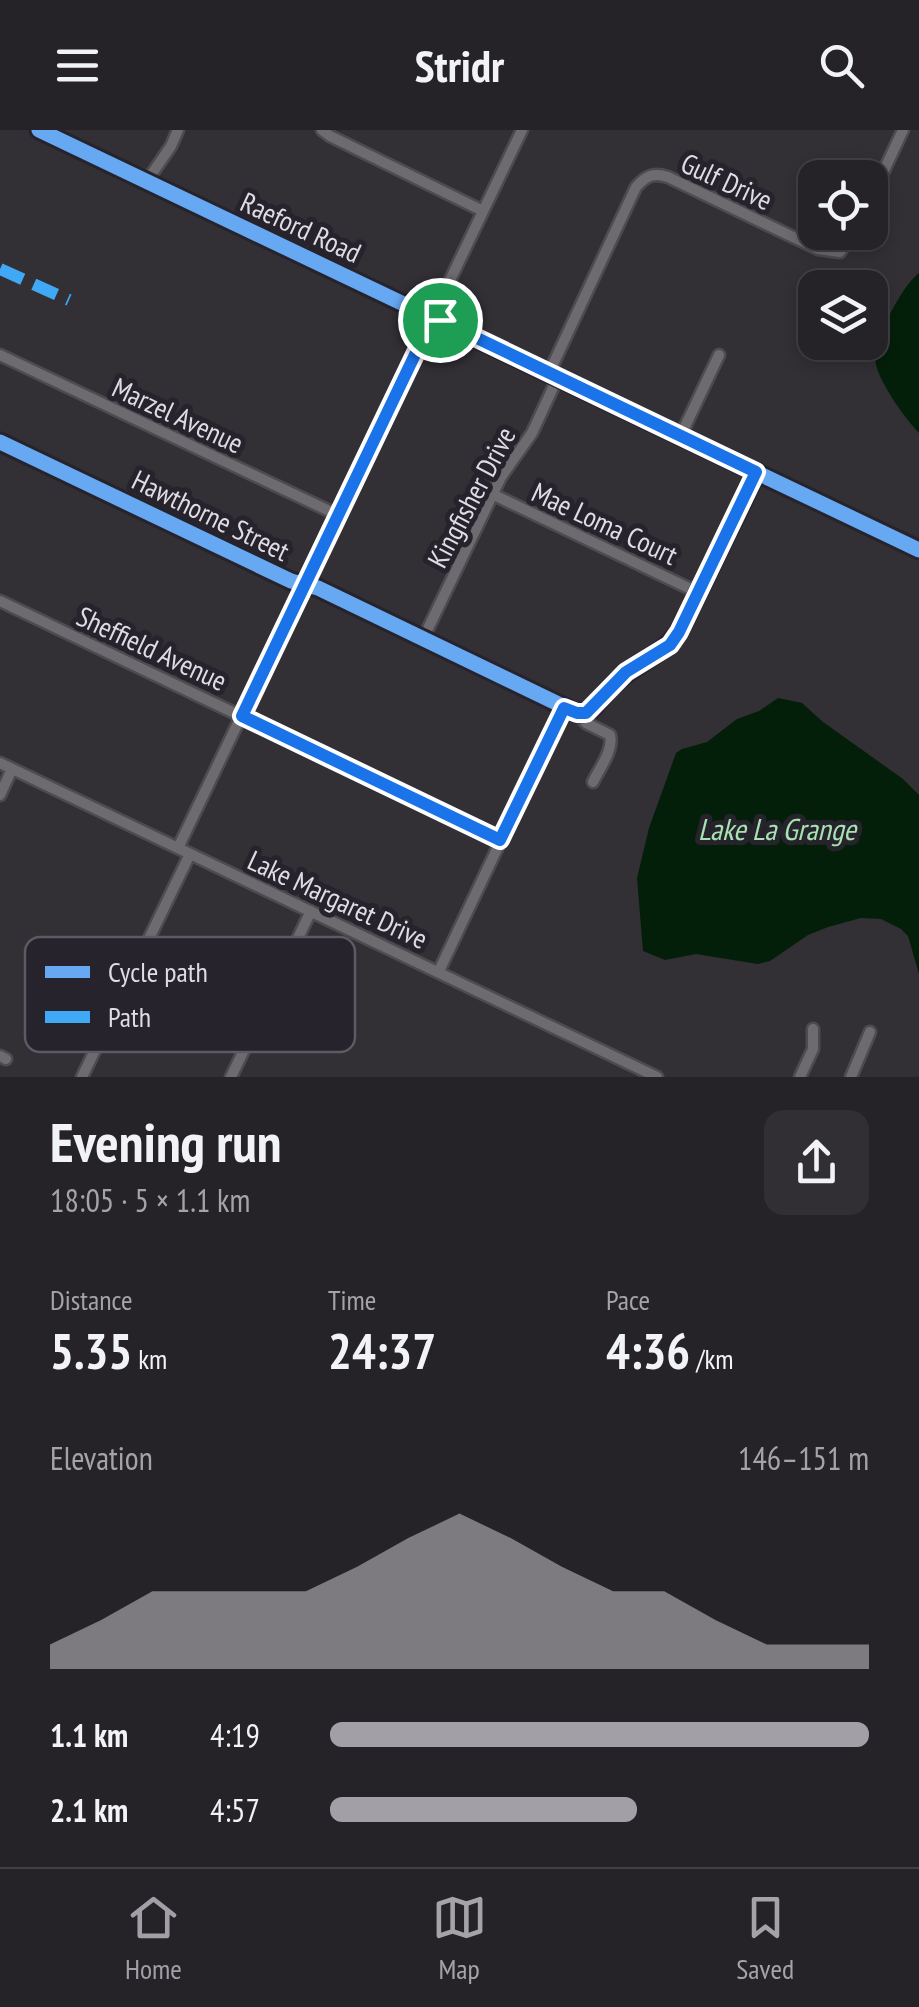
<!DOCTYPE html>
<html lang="en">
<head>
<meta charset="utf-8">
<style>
  :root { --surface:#262328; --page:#322f34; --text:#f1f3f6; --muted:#a4a4a8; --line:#424045; --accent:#a29fa6 }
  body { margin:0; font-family:"PT Sans Narrow",sans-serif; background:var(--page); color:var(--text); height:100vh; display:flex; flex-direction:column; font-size:38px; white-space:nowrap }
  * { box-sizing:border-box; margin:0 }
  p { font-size:32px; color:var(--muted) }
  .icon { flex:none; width:55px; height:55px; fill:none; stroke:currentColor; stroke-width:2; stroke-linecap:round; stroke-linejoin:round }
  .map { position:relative; height:947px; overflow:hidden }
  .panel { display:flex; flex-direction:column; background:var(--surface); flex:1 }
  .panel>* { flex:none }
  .controls { position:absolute; left:798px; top:30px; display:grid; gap:20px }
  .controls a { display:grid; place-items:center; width:90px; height:90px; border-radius:20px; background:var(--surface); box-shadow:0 5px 15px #0003,0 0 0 2px var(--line); font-size:50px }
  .pin { position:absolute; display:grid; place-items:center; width:85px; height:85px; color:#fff; margin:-42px; border:5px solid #fff; border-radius:50%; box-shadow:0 2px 10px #0007 }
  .round { display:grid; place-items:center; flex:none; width:105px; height:105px; border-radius:20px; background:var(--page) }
  .headline { display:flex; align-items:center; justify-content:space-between; height:170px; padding:0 50px }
  h1 { font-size:55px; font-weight:700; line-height:75px }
  .metrics { display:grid; grid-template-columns:repeat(3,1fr); gap:15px; height:170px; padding:10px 50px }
  .metrics div { display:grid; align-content:center }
  .metrics b { font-size:50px; font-weight:700 }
  .metrics small { font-size:28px; font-weight:400 }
  .metrics p { font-size:28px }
  .chart { height:280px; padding:20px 50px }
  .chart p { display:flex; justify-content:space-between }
  .chart svg { width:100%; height:180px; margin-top:10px; fill:var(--accent); opacity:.7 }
  ul { padding:0 50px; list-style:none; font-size:32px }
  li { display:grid; grid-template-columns:160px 120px 1fr; align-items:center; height:75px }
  li i { height:25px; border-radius:12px; background:var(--accent) }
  header { display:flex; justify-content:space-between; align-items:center; height:130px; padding:0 50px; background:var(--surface); font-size:45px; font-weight:700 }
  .tabs { display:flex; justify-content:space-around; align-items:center; height:140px; border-top:2px solid var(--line); background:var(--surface); font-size:28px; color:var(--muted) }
  .tabs a { display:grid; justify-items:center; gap:5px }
  .tabs .on { color:var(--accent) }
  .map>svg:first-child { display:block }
</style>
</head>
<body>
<header><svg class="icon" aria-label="menu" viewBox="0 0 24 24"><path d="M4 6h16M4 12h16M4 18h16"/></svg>Stridr<svg class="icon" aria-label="search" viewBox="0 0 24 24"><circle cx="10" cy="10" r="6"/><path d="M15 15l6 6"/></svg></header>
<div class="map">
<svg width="919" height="947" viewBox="0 0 919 947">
  <rect width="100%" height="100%" fill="#322f35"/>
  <path fill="#041f09" d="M919 143V303C905 288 875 248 875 227 875 211 884 196 891 182 899 168 906 154 919 143Z
    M778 568 802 573 823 592 903 649 919 665V844L908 806 901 799 881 789 861 788 828 797 808 805 770 831 758 834 696 824 665 830 643 821 637 748 649 698 676 623 682 619 707 612 737 589 759 581Z"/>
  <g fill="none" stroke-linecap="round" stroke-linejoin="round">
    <g stroke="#4e4b50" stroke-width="15">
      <path id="minor" d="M39 0 919 420
        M322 0 330 6 483 81
        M147 51 171 16 178 0
        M870 70 903 0
        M0 225 338 385
        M549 243 636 57C646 46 653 42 668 47L818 119 840 122 854 102
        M681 305 719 225
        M0 312 291 451 318 458 577 583C591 583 595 576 603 566 626 537 660 528 679 502L757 342
        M492 364 699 463
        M0 471 500 710
        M423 509 501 347 532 303 558 247
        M577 583 586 593 610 605C614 620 599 639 593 652
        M0 633 657 947
        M0 665 12 639
        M178 718 522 0
        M439 841 564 578
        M0 926 6 929
        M82 947 190 724
        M231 947 311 781
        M800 947 813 919V899
        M851 947 870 902"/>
    </g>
    <use href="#minor" stroke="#6e6b70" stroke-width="10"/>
    <path stroke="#3fa9f5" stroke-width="12" stroke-dasharray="25 12" stroke-linecap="butt" d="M0 139 69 170"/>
    <g stroke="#27232d" stroke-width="21">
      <path id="cycleway" d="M39 0 919 420
        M0 312 291 451 318 458 577 583C591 583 595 576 603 566 626 537 660 528 679 502L757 342"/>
    </g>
    <use href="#cycleway" stroke="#66a8f1" stroke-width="15"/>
  </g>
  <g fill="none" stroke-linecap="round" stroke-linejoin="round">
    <g stroke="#fff" stroke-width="20">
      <path id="route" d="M433 187 756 342 679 502 670 515 626 542 586 583H577L564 578 500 710 242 586Z"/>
    </g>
    <use href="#route" stroke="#1a73e8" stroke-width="12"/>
  </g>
  <g text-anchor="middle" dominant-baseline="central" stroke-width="10" stroke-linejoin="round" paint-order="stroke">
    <g font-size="28" fill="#dfdce3" stroke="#27232d">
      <text transform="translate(727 51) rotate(25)">Gulf Drive</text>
      <text transform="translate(301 97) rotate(25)">Raeford Road</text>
      <text transform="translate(178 285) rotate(25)">Marzel Avenue</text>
      <text transform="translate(471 367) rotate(-62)">Kingfisher Drive</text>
      <text transform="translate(211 385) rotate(26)">Hawthorne Street</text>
      <text transform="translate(605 393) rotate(25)">Mae Loma Court</text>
      <text transform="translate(152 518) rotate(25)">Sheffield Avenue</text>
      <text transform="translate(338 769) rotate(25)">Lake Margaret Drive</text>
    </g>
    <g font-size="30" font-style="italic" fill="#a6e3b0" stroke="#27232d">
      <text x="777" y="698">Lake La Grange</text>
    </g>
  </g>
  <rect x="25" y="807" width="330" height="115" rx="15" fill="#27232d" stroke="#5e5a64" stroke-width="2.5"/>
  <rect x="45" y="836" width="45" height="12" fill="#66a8f1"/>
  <rect x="45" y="881" width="45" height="12" fill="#3fa9f5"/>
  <g font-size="28" fill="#dfdce3">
    <text x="108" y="852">Cycle path</text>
    <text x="108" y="897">Path</text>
  </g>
</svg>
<div class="controls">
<a><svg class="icon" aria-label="locate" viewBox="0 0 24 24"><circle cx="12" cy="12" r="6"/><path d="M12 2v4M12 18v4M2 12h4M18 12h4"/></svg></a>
<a><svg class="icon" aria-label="layers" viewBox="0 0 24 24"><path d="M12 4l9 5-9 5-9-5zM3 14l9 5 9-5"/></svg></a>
</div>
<div class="pin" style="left:440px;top:190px;background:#1e9e55"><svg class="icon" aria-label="arrive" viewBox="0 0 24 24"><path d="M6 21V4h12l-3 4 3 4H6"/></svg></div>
</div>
<section class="panel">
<div class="headline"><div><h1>Evening run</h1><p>18:05 · 5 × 1.1 km</p></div><a class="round"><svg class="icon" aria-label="share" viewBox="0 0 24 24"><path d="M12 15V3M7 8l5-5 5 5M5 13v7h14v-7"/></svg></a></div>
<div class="metrics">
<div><p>Distance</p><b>5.35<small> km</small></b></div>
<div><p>Time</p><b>24:37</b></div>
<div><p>Pace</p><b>4:36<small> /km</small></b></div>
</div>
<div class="chart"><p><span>Elevation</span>146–151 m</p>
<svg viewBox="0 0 160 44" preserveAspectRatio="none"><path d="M0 44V38L10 32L20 25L30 25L40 25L50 25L60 19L70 12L80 6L90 12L100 19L110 25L120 25L130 32L140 38L150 38L160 38V44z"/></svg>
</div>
<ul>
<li><b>1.1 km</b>4:19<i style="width:100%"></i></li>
<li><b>2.1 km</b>4:57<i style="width:57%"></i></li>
</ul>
</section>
<nav class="tabs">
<a class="on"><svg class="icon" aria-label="home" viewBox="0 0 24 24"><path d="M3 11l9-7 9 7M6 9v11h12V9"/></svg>Home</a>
<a><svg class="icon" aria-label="map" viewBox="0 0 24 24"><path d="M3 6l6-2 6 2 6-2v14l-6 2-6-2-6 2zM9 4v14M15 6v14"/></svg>Map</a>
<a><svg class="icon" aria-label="saved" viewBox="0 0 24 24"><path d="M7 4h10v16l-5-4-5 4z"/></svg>Saved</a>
</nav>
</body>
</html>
